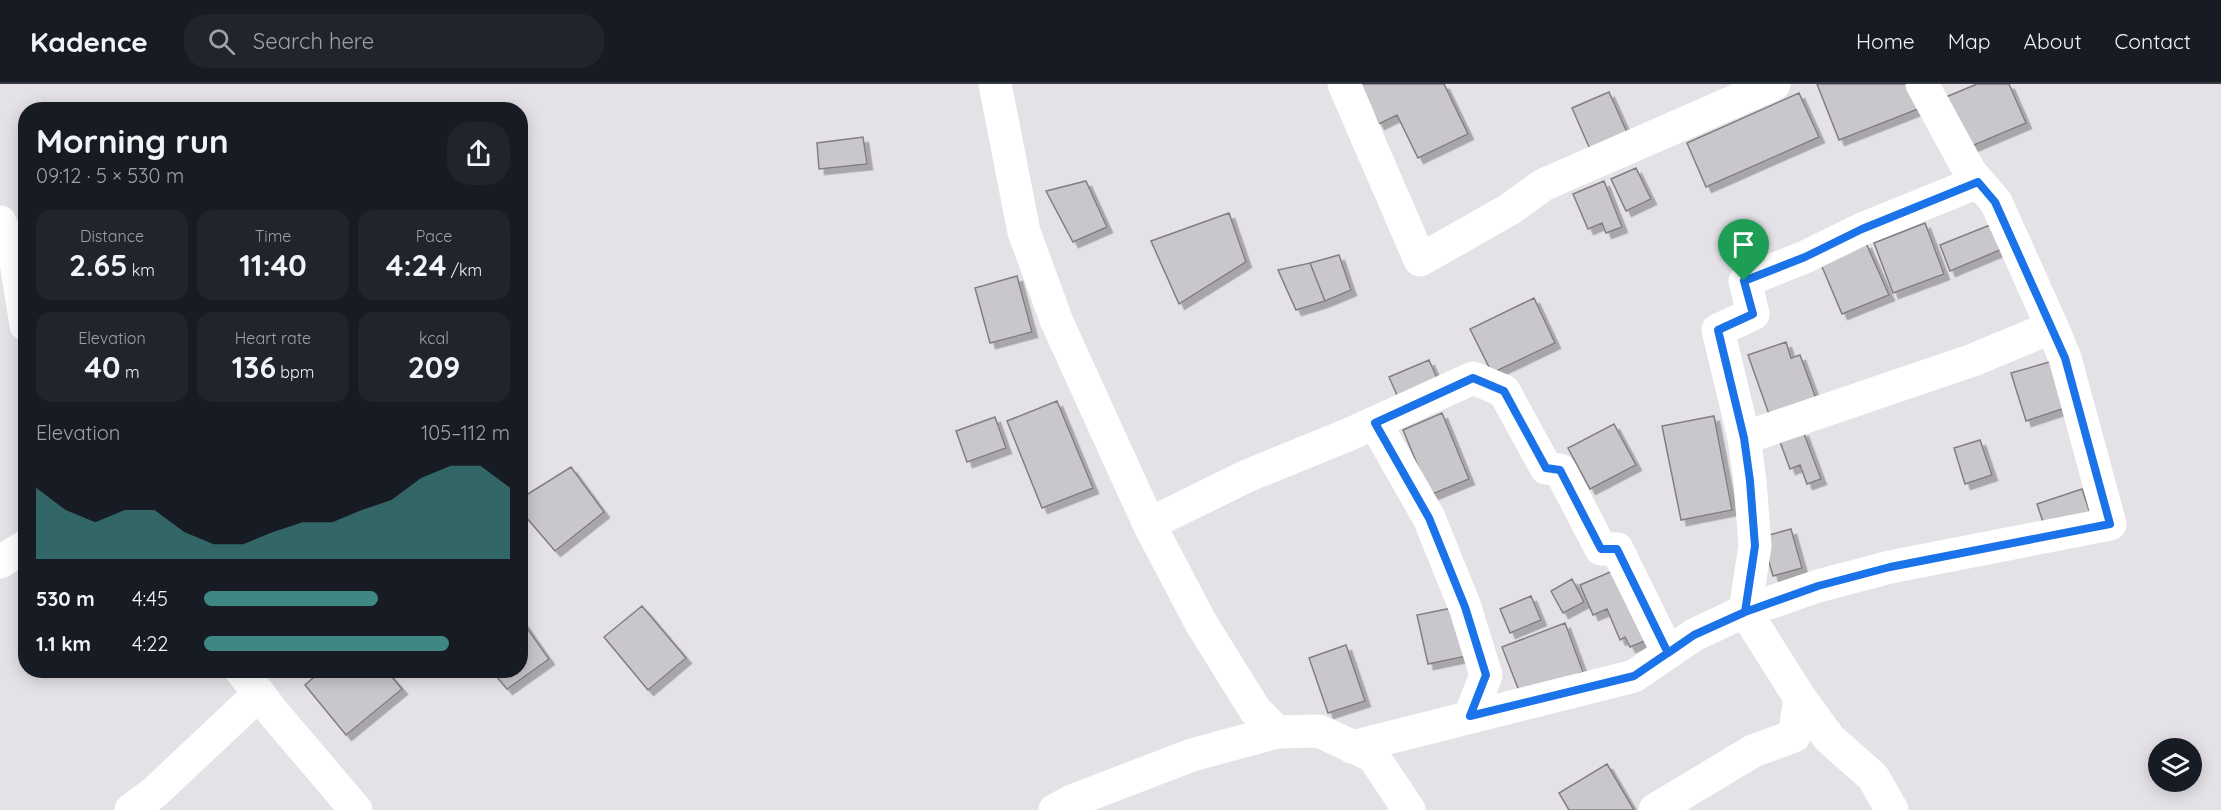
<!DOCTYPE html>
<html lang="en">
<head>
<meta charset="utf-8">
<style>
  :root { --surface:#171b24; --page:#20242c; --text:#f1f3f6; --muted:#9ea1a6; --line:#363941; --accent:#3f8783 }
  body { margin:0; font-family:Quicksand,sans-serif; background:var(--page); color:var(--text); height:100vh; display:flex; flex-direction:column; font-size:22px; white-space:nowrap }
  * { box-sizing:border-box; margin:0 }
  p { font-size:20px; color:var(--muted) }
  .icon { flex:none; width:33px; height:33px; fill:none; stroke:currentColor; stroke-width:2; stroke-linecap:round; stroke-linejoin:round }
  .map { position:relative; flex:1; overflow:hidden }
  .drawer { position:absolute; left:18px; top:18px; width:510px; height:576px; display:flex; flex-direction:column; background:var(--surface); border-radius:24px; box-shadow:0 3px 15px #0003 }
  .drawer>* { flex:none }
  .controls { position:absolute; left:2148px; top:654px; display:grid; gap:12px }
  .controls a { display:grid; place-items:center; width:54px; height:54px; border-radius:50%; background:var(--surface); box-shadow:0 3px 15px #0003; font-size:30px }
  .pin { position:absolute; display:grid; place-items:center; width:51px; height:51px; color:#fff; margin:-62px -26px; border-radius:50% 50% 50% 0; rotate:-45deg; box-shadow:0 0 6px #0007 }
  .pin .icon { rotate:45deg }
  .round { display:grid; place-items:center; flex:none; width:63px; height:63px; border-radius:24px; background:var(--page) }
  .summary { display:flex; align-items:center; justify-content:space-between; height:102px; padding:0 18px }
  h1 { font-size:33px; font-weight:700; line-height:45px }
  .metrics { display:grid; grid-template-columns:repeat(3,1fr); gap:9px; height:102px; padding:6px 18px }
  .metrics div { display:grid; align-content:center; border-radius:15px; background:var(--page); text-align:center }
  .metrics b { font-size:30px; font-weight:700 }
  .metrics small { font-size:16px; font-weight:400 }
  .metrics p { font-size:16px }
  .chart { height:168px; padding:12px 18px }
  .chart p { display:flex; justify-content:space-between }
  .chart svg { width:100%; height:108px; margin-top:6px; fill:var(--accent); opacity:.7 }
  ul { padding:0 18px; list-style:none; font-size:20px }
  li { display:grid; grid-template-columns:96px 72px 1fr; align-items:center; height:45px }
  li i { height:15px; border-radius:8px; background:var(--accent) }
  header { display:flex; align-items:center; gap:36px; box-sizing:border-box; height:84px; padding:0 30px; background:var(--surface); border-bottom:2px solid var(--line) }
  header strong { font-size:28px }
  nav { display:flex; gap:33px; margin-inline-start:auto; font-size:21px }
  .search { width:420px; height:54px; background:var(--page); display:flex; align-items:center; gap:15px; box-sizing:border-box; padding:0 21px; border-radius:24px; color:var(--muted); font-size:22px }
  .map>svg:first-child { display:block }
</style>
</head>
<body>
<header>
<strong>Kadence</strong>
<div class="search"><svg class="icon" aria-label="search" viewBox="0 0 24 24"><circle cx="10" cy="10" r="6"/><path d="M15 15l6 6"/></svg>Search here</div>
<nav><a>Home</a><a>Map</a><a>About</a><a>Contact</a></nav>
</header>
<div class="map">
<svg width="2221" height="726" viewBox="0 0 2221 726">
  <defs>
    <filter id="shadow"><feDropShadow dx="5.5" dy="5.5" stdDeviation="0" flood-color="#0004"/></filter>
  </defs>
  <rect width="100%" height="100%" fill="#e5e2e7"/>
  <path fill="#cac7cc" stroke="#827f83" stroke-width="1.5" filter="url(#shadow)" d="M1359 0H1444L1468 50 1418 74 1397 31 1379 40Z
    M1817 0H1909L1918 25 1839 56Z
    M1977 0H2009L2026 39 1967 64 1946 13Z
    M1609 8 1630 55 1593 72 1572 24Z
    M1799 9 1819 53 1706 103 1687 59Z
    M863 53 867 80 819 85 817 59Z
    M1636 84 1651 115 1626 127 1611 95Z
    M1086 97 1107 143 1073 158 1046 107Z
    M1604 97 1622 143 1606 149 1602 139 1588 145 1573 110Z
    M1229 129 1246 178 1179 220 1151 157Z
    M1925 139 1944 190 1893 209 1874 159Z
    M1990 141 2000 166 1950 187 1940 161Z
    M1866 159 1889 211 1842 230 1820 178Z
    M1339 171 1351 206 1325 217 1310 179Z
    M1310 179 1325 217 1296 226 1278 186Z
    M1017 192 1032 248 990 259 975 204Z
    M1534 214 1555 259 1492 289 1470 245Z
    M1786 258 1791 274 1800 271 1817 317 1770 333 1748 271Z
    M1429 276 1440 301 1400 318 1389 293Z
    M2053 277 2068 323 2026 337 2011 289Z
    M1057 317 1093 404 1042 424 1007 337Z
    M1442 329 1469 395 1430 411 1403 346Z
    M1714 332 1732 426 1681 436 1662 342Z
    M995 333 1006 364 967 378 956 347Z
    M1614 340 1636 381 1590 405 1568 364Z
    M1803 347 1821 395 1807 400 1800 381 1790 385 1779 355Z
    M1980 356 1992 391 1965 400 1954 364Z
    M571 383 604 428 555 467 520 426V415Z
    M2082 405 2090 429 2045 444 2037 420Z
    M1791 445 1802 484 1773 492 1762 453Z
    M1622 483 1652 554 1630 563 1625 553 1620 556 1607 525 1593 531 1580 501Z
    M1572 495 1584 518 1563 529 1551 507Z
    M1531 512 1541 536 1510 549 1500 525Z
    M642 522 686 574 648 606 604 553Z
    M1457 523 1467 572 1428 580 1417 531Z
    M520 534 549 575 507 605 491 586H520Z
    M1565 539 1583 588 1521 612 1502 563Z
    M1346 561 1365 617 1328 629 1309 574Z
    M322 586H386L402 605 346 651 305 601Z
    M1607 680 1634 726H1569L1559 709Z"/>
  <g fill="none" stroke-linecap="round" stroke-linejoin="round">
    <path stroke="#fff" stroke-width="33" d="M995 0 1024 148 1057 238 1149 440 1201 539 1255 626 1277 648
      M1344 0 1420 176 1510 125 1543 101 1774 0
      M1375 339 1429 434 1465 523 1486 591 1470 632
      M1744 354 1973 276 2052 243
      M1149 440 1247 392 1350 350 1473 294 1504 307 1546 384 1560 386 1601 465H1617L1668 569
      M0 478 26 462
      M1352 663 1634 592 1694 551 1745 527 1818 502 1890 483 2110 440 2065 274 2052 243 1996 118 1970 88 1922 0
      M131 726 155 708 259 610
      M1655 726 1753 667 1794 652 1800 614
      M1892 726 1873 693 1829 654 1800 614 1745 527 1755 462 1750 397 1744 354 1718 246 1753 230 1745 197 1805 173 1862 145 1978 98"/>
    <path stroke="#fff" stroke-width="33" d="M0 138 15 172 26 241
      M241 586 271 626 356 726
      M1055 726 1072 717 1192 671 1277 648 1319 647 1373 672 1409 726"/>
  </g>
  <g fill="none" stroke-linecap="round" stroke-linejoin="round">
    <g stroke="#fff" stroke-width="12">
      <path id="route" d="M1744 197 1753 230 1718 246 1744 354 1750 397 1755 462 1745 528 1694 551 1668 569 1617 465H1601L1560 386 1546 384 1504 307 1473 294 1375 339 1429 434 1465 523 1486 591 1470 632 1634 592 1694 551 1745 528 1818 502 1890 483 2110 440 2065 274 1995 118 1978 98 1862 145 1805 173 1744 197"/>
    </g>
    <use href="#route" stroke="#1a73e8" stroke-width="8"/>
  </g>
</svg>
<div class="controls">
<a><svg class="icon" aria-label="layers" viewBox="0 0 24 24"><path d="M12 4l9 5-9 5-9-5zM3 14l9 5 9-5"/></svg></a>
</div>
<div class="pin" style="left:1744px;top:197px;background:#1e9e55"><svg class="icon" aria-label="arrive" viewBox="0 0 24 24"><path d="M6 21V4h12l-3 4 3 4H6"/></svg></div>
<section class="drawer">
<div class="summary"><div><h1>Morning run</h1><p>09:12 · 5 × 530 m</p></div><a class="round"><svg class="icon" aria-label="share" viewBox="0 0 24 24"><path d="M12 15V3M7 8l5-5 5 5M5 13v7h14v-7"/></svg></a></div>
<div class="metrics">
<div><p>Distance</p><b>2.65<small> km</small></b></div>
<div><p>Time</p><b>11:40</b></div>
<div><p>Pace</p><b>4:24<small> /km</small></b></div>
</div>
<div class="metrics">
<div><p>Elevation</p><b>40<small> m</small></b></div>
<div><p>Heart rate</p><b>136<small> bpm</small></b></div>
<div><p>kcal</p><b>209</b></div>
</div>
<div class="chart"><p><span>Elevation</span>105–112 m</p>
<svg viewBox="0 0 160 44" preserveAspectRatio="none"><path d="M0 44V15L10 24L20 29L30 24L40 24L50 33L60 38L70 38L80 33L90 29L100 29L110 24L120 20L130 11L140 6L150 6L160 15V44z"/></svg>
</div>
<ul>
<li><b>530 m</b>4:45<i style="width:57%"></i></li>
<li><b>1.1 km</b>4:22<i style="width:80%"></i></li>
</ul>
</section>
</div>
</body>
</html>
